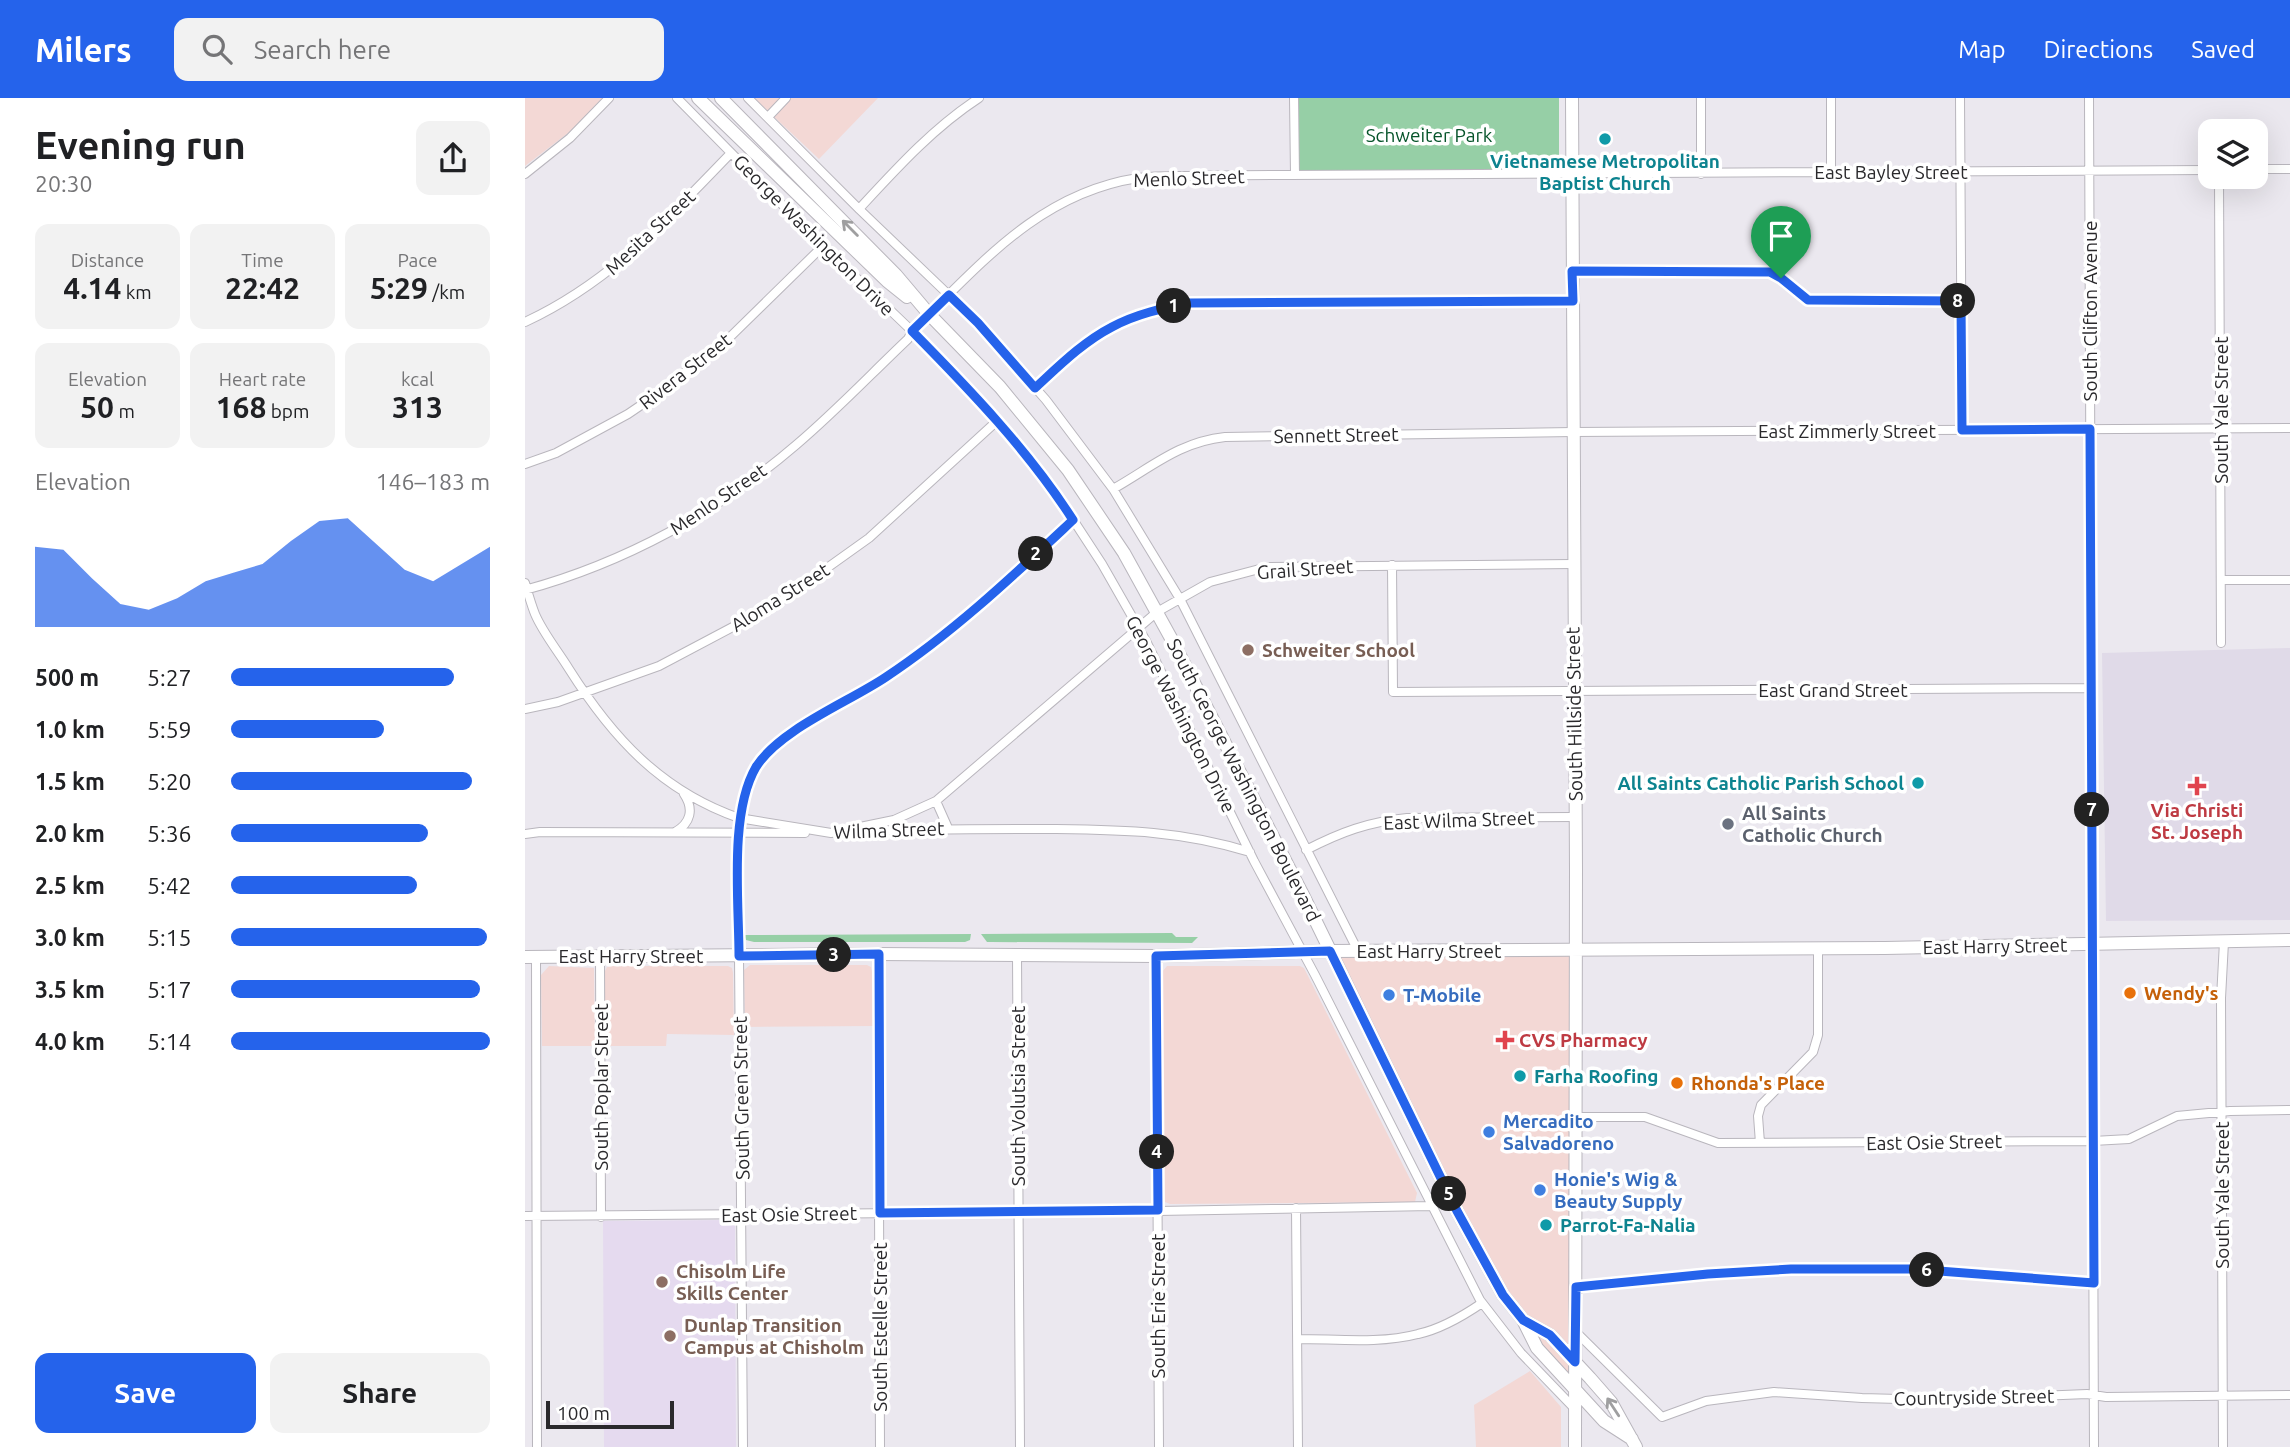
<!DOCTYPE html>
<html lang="en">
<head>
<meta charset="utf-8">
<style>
  :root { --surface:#fff; --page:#f2f2f2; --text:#202124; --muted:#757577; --accent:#2563eb }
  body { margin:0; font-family:Ubuntu,sans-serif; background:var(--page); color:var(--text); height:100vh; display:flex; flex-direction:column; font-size:26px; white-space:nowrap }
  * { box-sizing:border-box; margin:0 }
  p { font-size:23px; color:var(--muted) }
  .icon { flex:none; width:38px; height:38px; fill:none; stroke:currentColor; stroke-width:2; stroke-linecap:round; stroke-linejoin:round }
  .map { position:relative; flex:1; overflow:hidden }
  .drawer { display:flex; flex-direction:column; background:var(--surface); width:525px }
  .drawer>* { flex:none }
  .buttons { position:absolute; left:1673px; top:21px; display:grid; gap:14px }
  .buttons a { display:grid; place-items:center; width:70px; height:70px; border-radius:14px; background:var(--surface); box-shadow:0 7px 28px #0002; font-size:35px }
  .scale { position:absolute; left:21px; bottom:18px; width:128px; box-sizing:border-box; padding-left:7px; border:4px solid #2a292c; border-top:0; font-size:19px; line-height:24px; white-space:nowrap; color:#2a292c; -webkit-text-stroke:5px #fff; paint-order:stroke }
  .pin { position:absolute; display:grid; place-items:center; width:60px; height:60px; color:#fff; margin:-72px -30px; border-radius:50% 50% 50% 0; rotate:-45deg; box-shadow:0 0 7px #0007 }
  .pin .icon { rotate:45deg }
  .km { position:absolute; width:35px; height:35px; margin:-18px; border-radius:50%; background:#222; color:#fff; font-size:19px; line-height:35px; text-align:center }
  .round { display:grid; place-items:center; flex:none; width:74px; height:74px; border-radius:14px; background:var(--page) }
  .headline { display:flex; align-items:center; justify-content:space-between; height:119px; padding:0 35px }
  h1 { font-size:38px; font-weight:600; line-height:52px }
  .figures { display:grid; grid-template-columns:repeat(3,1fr); gap:10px; height:119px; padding:7px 35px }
  .figures div { display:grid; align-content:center; border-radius:14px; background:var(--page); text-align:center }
  .figures b { font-size:30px; font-weight:600 }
  .figures small { font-size:19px; font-weight:400 }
  .figures p { font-size:19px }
  .chart { height:196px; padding:14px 35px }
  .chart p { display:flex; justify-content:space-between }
  .chart svg { width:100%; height:126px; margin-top:7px; fill:var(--accent); opacity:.7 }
  .action { display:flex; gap:14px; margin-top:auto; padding:14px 35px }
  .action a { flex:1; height:80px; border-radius:14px; background:var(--accent); color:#fff; font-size:28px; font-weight:600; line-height:80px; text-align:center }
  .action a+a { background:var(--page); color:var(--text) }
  ul { padding:0 35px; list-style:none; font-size:23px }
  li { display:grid; grid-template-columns:112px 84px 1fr; align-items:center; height:52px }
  li i { height:18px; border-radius:9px; background:var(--accent) }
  header { display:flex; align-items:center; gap:42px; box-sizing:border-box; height:98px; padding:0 35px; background:var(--accent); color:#fff }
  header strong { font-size:33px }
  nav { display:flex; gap:38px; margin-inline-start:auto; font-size:24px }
  .search { width:490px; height:63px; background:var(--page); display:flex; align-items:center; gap:18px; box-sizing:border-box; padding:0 24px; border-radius:14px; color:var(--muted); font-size:26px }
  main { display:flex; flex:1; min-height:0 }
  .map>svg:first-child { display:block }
</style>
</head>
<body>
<header>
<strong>Milers</strong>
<div class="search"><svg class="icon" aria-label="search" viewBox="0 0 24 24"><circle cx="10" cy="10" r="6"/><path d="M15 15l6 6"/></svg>Search here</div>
<nav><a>Map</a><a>Directions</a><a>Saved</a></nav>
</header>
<main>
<section class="drawer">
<div class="headline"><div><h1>Evening run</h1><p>20:30</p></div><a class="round"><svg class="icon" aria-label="share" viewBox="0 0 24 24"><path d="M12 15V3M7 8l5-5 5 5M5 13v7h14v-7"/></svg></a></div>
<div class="figures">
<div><p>Distance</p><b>4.14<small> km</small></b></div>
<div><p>Time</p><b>22:42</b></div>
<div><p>Pace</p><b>5:29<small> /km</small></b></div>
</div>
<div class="figures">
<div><p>Elevation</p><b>50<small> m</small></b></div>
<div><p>Heart rate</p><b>168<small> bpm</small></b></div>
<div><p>kcal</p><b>313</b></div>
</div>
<div class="chart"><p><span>Elevation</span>146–183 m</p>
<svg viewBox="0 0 160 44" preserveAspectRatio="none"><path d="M0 44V16L10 17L20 27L30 36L40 38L50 34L60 28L70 25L80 22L90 14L100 7L110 6L120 15L130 24L140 28L150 22L160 16V44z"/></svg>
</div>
<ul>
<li><b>500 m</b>5:27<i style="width:86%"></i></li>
<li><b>1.0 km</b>5:59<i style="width:59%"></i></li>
<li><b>1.5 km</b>5:20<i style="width:93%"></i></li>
<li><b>2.0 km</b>5:36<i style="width:76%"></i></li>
<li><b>2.5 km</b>5:42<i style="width:72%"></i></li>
<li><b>3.0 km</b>5:15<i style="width:99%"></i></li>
<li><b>3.5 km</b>5:17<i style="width:96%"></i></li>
<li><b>4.0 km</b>5:14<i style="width:100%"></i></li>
</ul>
<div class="action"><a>Save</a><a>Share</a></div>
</section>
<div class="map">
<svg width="1765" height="1349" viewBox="0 0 1765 1349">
  <rect width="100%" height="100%" fill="#ebe8ef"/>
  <path fill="#f3d8d5" d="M0 0H78L47 32 0 68Z
    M229 0H353L294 61Z
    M1051 852 1049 1290 978 1197 805 853Z
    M225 867H342L346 869 347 874 349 928 220 929 219 872Z
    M24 868 69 870 70 948H17L16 877Z
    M87 868H203L207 870 208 875 209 937 142 936 141 948H80V873L82 869Z
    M642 868H775L779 870 892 1095 890 1104 645 1106 640 1104 637 1096V874Z
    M1005 1273 1036 1309V1349H951L949 1307Z"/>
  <path fill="#e0dae8" d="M1765 550V822L1581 823 1577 555Z"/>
  <path fill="#e5daef" d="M207 1122 210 1123V1127L211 1349H79L78 1123Z"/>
  <path fill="#96cfa6" d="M774 0H1034V72H774Z
    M647 835 651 839H673L667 845 466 844H462L456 836Z
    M446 836 445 842 440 844H229L221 842 219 837Z"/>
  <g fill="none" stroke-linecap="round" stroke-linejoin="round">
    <g stroke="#b9b6bd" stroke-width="10">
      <path id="street" d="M152 0 298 148 387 233 460 308 530 394 577 466 621 543 729 763 790 877 955 1202 996 1255 1049 1310
        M223 0 334 111 453 225 521 302 588 391 655 501 833 853
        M769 0 770 77
        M1176 0V76
        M1306 0V75
        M1435 0 1437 332
        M1564 0 1569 1349
        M243 19 261 0
        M1731 71H1765
        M0 76 45 40 84 0
        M1694 79 1696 545
        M334 111C371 71 408 30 454 0
        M1047 173 1245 174 1256 180 1283 202 1436 203
        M0 224C86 184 141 122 206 55
        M510 290C534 268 558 244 587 229 611 216 638 210 665 205L1048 203
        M0 366 31 355 103 316 131 297 204 240 298 148
        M588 391C627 369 654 344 700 339L1048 334 1765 330
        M867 467 868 594 1567 590
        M1697 482H1765
        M0 485C3 495 6 506 10 516 18 535 33 553 44 571 87 639 136 693 214 720L306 735 369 722 411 703 632 514 685 484 742 469 1048 466
        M0 492C99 465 193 414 271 347 310 314 346 276 383 241L387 233C455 167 514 95 613 80 633 77 653 78 672 78 703 77 733 77 764 77L1685 72
        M0 611 33 604 134 568 253 505 344 440 472 323
        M411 703 423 730
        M335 733C398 731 460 731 523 731 595 732 655 732 725 754
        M150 734C166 725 169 711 159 696
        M0 736 15 734 280 735
        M781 752C816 734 843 724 882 720L1050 719
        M353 856 355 1349
        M492 857 495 1349
        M11 858 12 1349
        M75 858 76 1119
        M631 858 634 1349
        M1051 1019H1120L1193 1045 1568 1043 1604 1041 1652 1018 1705 1013 1765 1012
        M1235 1045 1233 1018 1236 1007 1288 954 1293 937V851
        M771 1110 773 1349
        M0 1118 633 1113 906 1108
        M1051 1190 1183 1176 1266 1171H1389L1569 1185
        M1049 1232 1137 1319 1181 1303 1249 1294 1337 1300 1411 1302 1562 1296 1581 1299 1765 1297
        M773 1241C812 1241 855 1246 893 1236 916 1231 938 1218 957 1205
        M218 1349 213 735C214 709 223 676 242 657 275 622 322 606 361 579 429 534 488 477 548 422
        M1698 1349 1696 900 1699 844"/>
    </g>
    <g stroke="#b9b6bd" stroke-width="14">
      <path id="secondary" d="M173 0 362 183 382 199
        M196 0 371 177 404 216 475 289 543 372 599 455 647 542 779 799 932 1113 978 1197 998 1222 1012 1250 1079 1323 1107 1341
        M1047 0 1051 771 1050 1349
        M0 859 353 856 631 858 805 853 1360 850 1765 842
        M998 1222 1025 1237 1065 1280 1086 1304 1111 1349"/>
    </g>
    <use href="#street" stroke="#fff" stroke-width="8"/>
    <use href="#secondary" stroke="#fff" stroke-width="12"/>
  </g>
  <defs><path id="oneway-shaft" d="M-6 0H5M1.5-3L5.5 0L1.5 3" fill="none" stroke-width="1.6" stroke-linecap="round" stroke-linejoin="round" transform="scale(1.75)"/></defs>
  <g stroke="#9f9fa0">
    <use href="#oneway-shaft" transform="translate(325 130) rotate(-135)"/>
    <use href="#oneway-shaft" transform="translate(1088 1309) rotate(-123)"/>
  </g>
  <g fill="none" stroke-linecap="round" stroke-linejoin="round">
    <g stroke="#fff" stroke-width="14">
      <path id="route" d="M1047 173 1245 174 1256 180 1283 202 1436 203 1437 332 1565 331 1569 1185 1388 1171H1266L1183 1176 1051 1189 1050 1264 1025 1237 998 1222 978 1197 932 1113 805 853 631 858 633 1112 355 1115 354 856 214 858C214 804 204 715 231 669 255 631 324 604 361 579 429 534 489 477 548 422 503 352 445 292 387 233L424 197 453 225 510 290C534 268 558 244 587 229 611 216 638 210 665 205L1048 203Z"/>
    </g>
    <use href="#route" stroke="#2563eb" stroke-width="9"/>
  </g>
  <g fill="#0f9aa8" stroke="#fff" stroke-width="2.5">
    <circle cx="1080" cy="41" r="7"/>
    <circle cx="1393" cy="685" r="7"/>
    <circle cx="995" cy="978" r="7"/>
    <circle cx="1021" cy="1127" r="7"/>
  </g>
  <g fill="#8d6e63" stroke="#fff" stroke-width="2.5">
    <circle cx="723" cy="552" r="7"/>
    <circle cx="137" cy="1184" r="7"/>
    <circle cx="145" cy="1238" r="7"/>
  </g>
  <g fill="#e0444e" stroke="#fff" stroke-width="2.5">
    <path d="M1668.5 677.5h7v7h7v7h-7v7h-7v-7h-7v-7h7z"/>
    <path d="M976.5 931.5h7v7h7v7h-7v7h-7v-7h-7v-7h7z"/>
  </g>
  <circle fill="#6b7280" stroke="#fff" stroke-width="2.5" cx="1203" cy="726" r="7"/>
  <g fill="#e8710a" stroke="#fff" stroke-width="2.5">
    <circle cx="1605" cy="895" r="7"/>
    <circle cx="1152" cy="985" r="7"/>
  </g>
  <g fill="#3f7fe0" stroke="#fff" stroke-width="2.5">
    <circle cx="864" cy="897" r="7"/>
    <circle cx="964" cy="1034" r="7"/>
    <circle cx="1015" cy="1092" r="7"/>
  </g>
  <g text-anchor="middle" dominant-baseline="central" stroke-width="7" stroke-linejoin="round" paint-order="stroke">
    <g font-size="19" fill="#06542a" stroke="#fff">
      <text x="904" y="37">Schweiter Park</text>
    </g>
    <g font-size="19" font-weight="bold" fill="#0d838f" stroke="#fff" text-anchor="start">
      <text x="1080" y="63" text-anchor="middle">Vietnamese Metropolitan<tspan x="1080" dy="22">Baptist Church</tspan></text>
      <text x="1379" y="685" text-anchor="end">All Saints Catholic Parish School</text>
      <text x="1009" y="978">Farha Roofing</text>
      <text x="1035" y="1127">Parrot-Fa-Nalia</text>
    </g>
    <g font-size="19" fill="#2a292c" stroke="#fff">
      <text x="1366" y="74">East Bayley Street</text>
      <text transform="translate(664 80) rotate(-2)">Menlo Street</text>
      <text transform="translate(125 134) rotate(-43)">Mesita Street</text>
      <text transform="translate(289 137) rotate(45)">George Washington Drive</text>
      <text transform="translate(1565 213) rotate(-90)">South Clifton Avenue</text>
      <text transform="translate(160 273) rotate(-38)">Rivera Street</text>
      <text transform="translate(1696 312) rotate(-90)">South Yale Street</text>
      <text x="1322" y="333">East Zimmerly Street</text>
      <text transform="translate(811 337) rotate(-1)">Sennett Street</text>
      <text transform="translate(193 401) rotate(-34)">Menlo Street</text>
      <text transform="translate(780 471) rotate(-4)">Grail Street</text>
      <text transform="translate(255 499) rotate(-32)">Aloma Street</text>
      <text x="1308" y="592">East Grand Street</text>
      <text transform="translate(656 616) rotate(63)">George Washington Drive</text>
      <text transform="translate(1049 616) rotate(-91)">South Hillside Street</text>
      <text transform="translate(719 682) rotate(63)">South George Washington Boulevard</text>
      <text transform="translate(934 722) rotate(-2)">East Wilma Street</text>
      <text transform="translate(364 732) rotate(-2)">Wilma Street</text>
      <text transform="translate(1470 848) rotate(-1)">East Harry Street</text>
      <text x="904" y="853">East Harry Street</text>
      <text x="106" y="858">East Harry Street</text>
      <text transform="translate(76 989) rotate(-90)">South Poplar Street</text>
      <text transform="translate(493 998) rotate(-90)">South Volutsia Street</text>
      <text transform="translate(216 1000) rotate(-91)">South Green Street</text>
      <text transform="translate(1409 1044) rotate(-1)">East Osie Street</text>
      <text transform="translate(1697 1097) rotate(-90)">South Yale Street</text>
      <text transform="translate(264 1116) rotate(-1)">East Osie Street</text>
      <text transform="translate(633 1208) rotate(-90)">South Erie Street</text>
      <text transform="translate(355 1229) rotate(-90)">South Estelle Street</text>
      <text transform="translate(1449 1299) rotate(-1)">Countryside Street</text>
    </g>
    <g font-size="19" font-weight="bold" fill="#785e54" stroke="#fff" text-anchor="start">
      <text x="737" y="552">Schweiter School</text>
      <text x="151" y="1173">Chisolm Life<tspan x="151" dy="22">Skills Center</tspan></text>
      <text x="159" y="1227">Dunlap Transition<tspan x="159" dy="22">Campus at Chisholm</tspan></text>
    </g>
    <g font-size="19" font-weight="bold" fill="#be3a42" stroke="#fff">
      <text x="1672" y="712">Via Christi<tspan x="1672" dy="22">St. Joseph</tspan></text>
      <text x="994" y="942" text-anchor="start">CVS Pharmacy</text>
    </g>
    <g font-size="19" font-weight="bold" fill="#5b616d" stroke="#fff" text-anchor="start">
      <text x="1217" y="715">All Saints<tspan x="1217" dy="22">Catholic Church</tspan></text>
    </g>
    <g font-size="19" font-weight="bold" fill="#c56008" stroke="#fff" text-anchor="start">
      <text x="1619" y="895">Wendy's</text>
      <text x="1166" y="985">Rhonda's Place</text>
    </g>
    <g font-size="19" font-weight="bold" fill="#366cbe" stroke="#fff" text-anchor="start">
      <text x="878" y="897">T-Mobile</text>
      <text x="978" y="1023">Mercadito<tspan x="978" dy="22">Salvadoreno</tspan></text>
      <text x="1029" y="1081">Honie's Wig &amp;<tspan x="1029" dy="22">Beauty Supply</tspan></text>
    </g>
  </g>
</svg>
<div class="buttons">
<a><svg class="icon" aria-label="layers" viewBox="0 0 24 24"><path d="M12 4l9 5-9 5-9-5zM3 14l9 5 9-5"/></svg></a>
</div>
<div class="scale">100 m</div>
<div class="pin" style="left:1256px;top:180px;background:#1e9e55"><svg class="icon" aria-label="arrive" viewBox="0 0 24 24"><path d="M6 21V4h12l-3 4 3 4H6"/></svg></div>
<b class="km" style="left:649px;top:208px">1</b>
<b class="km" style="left:511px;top:456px">2</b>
<b class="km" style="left:309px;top:857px">3</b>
<b class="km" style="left:632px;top:1054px">4</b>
<b class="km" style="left:924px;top:1096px">5</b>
<b class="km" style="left:1402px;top:1172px">6</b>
<b class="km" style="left:1567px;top:712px">7</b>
<b class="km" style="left:1433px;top:203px">8</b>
</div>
</main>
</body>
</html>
